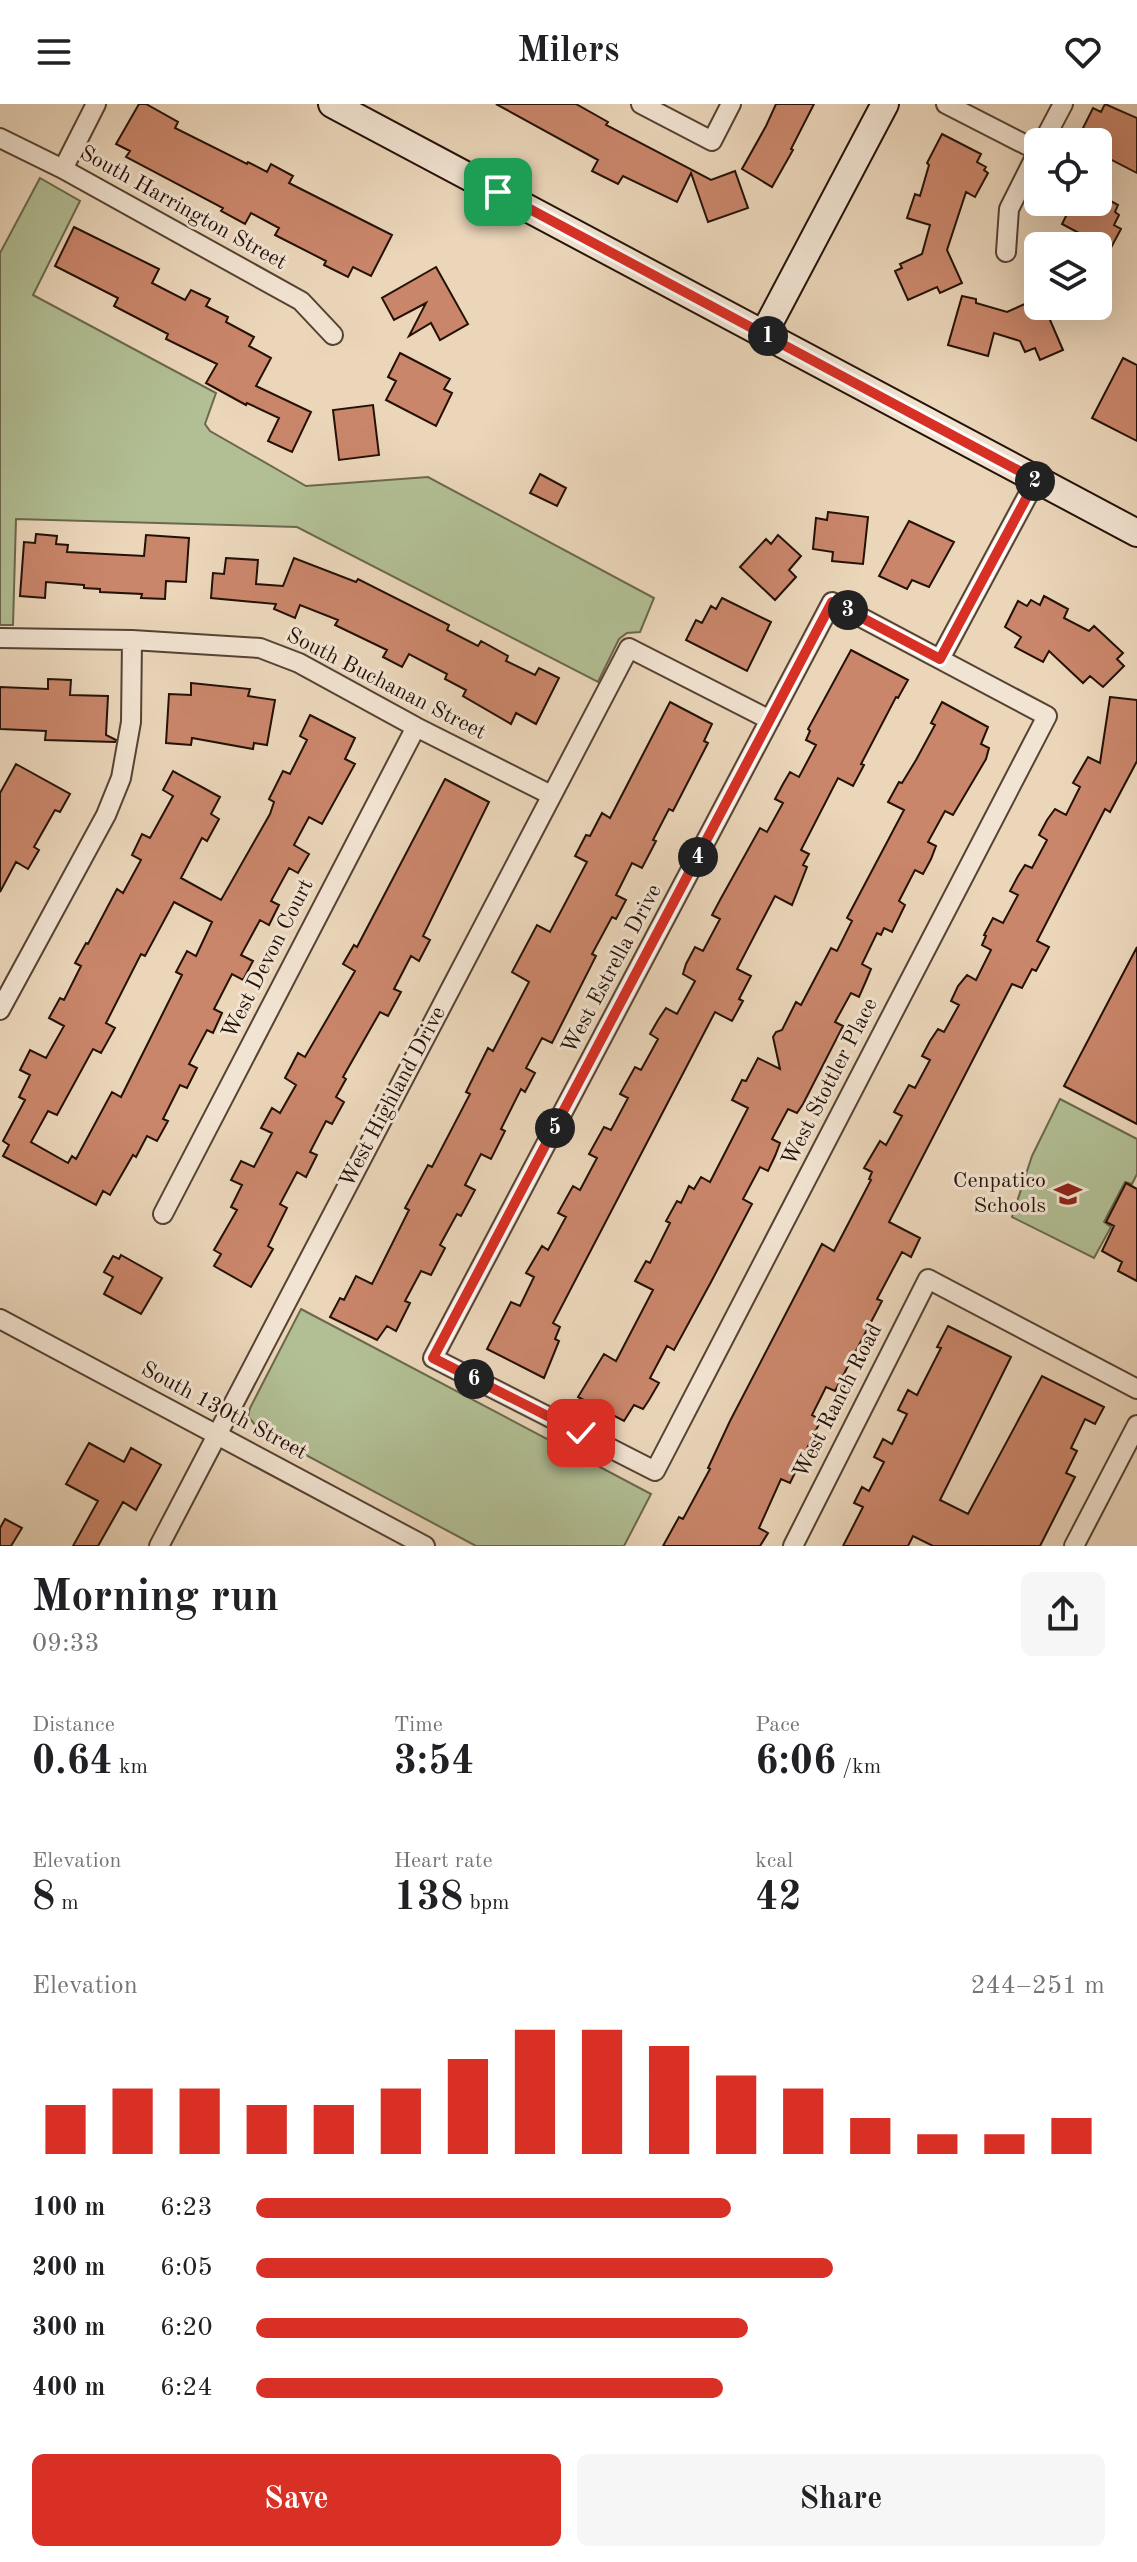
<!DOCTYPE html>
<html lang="en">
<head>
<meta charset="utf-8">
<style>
  :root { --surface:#fff; --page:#f6f6f6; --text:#202124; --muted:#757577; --accent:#d93025 }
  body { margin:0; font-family:"Old Standard TT",serif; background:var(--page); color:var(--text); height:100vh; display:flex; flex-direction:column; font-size:30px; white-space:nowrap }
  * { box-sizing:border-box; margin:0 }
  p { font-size:26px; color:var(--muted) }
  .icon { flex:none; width:44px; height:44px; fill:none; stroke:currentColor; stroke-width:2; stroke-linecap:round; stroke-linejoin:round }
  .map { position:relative; height:1442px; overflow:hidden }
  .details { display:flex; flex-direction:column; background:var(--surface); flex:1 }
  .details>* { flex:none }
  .buttons { position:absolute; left:1024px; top:24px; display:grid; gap:16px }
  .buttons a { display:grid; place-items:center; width:88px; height:88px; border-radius:12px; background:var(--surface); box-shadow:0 8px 32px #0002; font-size:40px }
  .pin { position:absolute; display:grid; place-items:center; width:68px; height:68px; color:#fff; margin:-34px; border-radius:16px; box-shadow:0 4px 12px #0006 }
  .km { position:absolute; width:40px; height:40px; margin:-20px; border-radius:50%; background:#222; color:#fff; font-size:22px; line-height:40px; text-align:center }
  .round { display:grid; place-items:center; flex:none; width:84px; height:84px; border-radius:12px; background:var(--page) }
  .summary { display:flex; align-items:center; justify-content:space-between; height:136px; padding:0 32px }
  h1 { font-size:44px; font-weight:700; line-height:60px }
  .metrics { display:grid; grid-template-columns:repeat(3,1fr); gap:12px; height:136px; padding:8px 32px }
  .metrics div { display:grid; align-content:center }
  .metrics b { font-size:40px; font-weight:700 }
  .metrics small { font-size:22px; font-weight:400 }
  .metrics p { font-size:22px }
  .chart { height:224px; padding:16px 32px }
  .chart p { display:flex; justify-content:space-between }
  .chart svg { width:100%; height:144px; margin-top:8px; stroke:var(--accent); stroke-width:6 }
  .button { display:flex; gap:16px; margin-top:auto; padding:16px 32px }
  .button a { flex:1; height:92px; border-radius:12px; background:var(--accent); color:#fff; font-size:32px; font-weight:700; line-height:92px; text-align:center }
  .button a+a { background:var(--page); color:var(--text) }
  ul { padding:0 32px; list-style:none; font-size:26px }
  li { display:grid; grid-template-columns:128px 96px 1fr; align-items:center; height:60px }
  li i { height:20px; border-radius:10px; background:var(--accent) }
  header { display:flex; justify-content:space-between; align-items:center; height:104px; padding:0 32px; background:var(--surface); font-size:36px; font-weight:700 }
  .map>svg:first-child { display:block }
</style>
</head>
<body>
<header><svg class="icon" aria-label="menu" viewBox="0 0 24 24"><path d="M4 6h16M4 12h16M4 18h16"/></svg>Milers<svg class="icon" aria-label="heart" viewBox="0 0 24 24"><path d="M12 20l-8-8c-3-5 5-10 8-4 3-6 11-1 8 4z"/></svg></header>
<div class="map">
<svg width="1137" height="1442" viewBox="0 0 1137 1442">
  <rect width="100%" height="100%" fill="#ebd6ba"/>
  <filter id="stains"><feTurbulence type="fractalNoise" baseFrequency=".0025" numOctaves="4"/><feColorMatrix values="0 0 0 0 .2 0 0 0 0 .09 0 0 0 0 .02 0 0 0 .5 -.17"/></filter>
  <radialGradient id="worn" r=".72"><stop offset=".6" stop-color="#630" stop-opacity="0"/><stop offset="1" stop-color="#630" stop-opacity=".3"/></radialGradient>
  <path fill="#b2bf94" stroke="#6b684d" stroke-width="2" d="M40 74 80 97 33 191 216 289 205 320 210 327 306 382 428 373 654 494 640 528 627 529 619 535 598 578 297 423 16 415 13 521H0V149Z
    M1060 995 1137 1035V1070L1132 1080 1125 1078 1104 1118 1111 1123 1094 1154 1012 1113 1032 1052Z
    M301 1205 651 1390 624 1442H476L259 1326 248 1312 250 1304Z"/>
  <path fill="#ca866b" stroke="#241106" stroke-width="2" fill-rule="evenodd" d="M139 0H146L178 18 175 24 247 60 248 58 267 68 271 60 293 72 289 79 392 131 371 172 353 163 348 173 324 161 326 157 275 131 279 124 251 109 245 120 221 107 223 104 126 53 130 47 116 40Z
    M496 0H576L608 18 606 21 711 76 735 67 748 104 708 118 691 69 677 98 623 72 618 80 592 67 598 56Z
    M776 0H814L791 45 793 46 772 83 742 65 766 22Z
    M1105 0 1137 14V69L1098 49V38H1091L1079 32 1093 4 1101 8Z
    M942 30 981 50 977 58 986 63 984 66 988 69 975 93 966 88 947 146 962 179 940 189 937 183 908 196 895 167 902 164 900 160 922 150 930 121 907 114 915 90 920 92 929 61 927 59Z
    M1098 90 1118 101 1115 108 1119 111 1114 121 1121 125 1098 168V139L1062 120 1073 98H1098Z
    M74 123 159 165 152 179 185 196 191 186 210 195 206 202 228 213 226 218 254 233 249 242 271 254 256 282 311 308 292 348 268 337 279 314 247 299 246 301 206 279 217 260 166 235 168 230 114 202 118 194 55 162Z
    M436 163 468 220 440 236 431 219 409 232 426 199 394 216 382 194Z
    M962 192 976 195V199L1007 208 1038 194V202H1044L1063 246 1040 256 1035 244 1025 248 1020 237 994 229 988 252 948 241Z
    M400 249 450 275 444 285 452 289 436 322 386 296 396 277 388 273Z
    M1123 254 1137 261V337L1092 314Z
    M373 301 379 351 339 356 333 306Z
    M540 370 566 384 557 402 530 389Z
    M828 408 868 413 863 460 832 457 833 448 813 445 816 414 827 416Z
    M909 417 954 438 929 483 912 476 907 485 879 472Z
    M36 430 57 432 56 440 68 441 67 448 144 452 146 431 189 434 186 478 166 477 165 495 141 494 142 490 100 488V485L84 484V481L46 478 45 494 20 492 24 438 35 439Z
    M778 431 801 452 789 466 796 473 775 496 740 463 766 435 771 440Z
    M226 454 258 456 256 480 283 482 294 454 356 478 358 475 449 521 447 526 478 542 481 537 508 552 506 557 535 571 539 564 559 574 536 620 516 609 511 620 463 592 466 586 445 575 447 570 409 550 402 563 383 553 387 546 335 521 338 516 300 501 295 514 274 505 276 500 211 494 213 469 224 470Z
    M1044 492 1068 505 1064 514 1089 527 1094 522 1123 549 1117 555 1124 562 1103 583 1090 572 1083 579 1049 547 1043 558 1015 543 1021 533 1005 523 1018 497 1027 502 1031 496 1040 501Z
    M722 494 771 518 747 567 686 536 696 516 702 519 711 502 716 505Z
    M851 546 908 576 898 594 896 593 861 660 864 661 853 682 838 674 801 746 809 750 803 761 807 763 792 801 775 792 737 865 751 872 739 895 743 897 732 917 715 908 553 1219 560 1223 555 1235 559 1237 544 1274 487 1245 511 1198 520 1202 534 1173 526 1169 542 1142 548 1146 566 1113 558 1109 573 1082 580 1086 597 1054 589 1050 604 1023 611 1026 628 994 620 990 635 963 641 966 658 935 650 930 658 916 666 904 677 910 695 877 683 870 686 860 695 843 703 847 720 815 712 811 720 796 760 724 767 728 783 699 775 695 783 680 790 668 799 673 816 641 806 636 810 627 808 625Z
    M48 575 71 576 70 591 108 592 106 631 116 636 115 638 45 636 46 627 0 625V583L48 585Z
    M191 579 250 585 248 592 275 596 267 641 254 639 253 645 192 634 191 641 166 639 169 590 191 591Z
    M1110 593 1137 596V657L1110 708 1105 705 1037 837 1049 843 1036 867 1032 865 1022 884 1012 880 889 1118 920 1134 911 1153 902 1148 877 1195 882 1197 835 1287 826 1283 812 1311 821 1316 790 1379 781 1375 759 1424 768 1429 760 1442H663L679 1413 683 1415 710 1365 708 1364 730 1317 822 1140 834 1147 871 1076 869 1075 872 1068 864 1064 880 1037 886 1041 902 1012 894 1008 909 981 915 984 930 956 922 952 930 937 938 925 944 928 959 901 951 897 958 882 967 871 976 876 991 846 982 841 986 832 984 831 993 814 1003 819 1018 791 1010 787 1018 772 1025 761 1032 764 1047 736 1039 731 1047 716 1055 705 1066 711 1080 683 1073 679 1088 653 1100 659Z
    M670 598 712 620 704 637 708 639 673 707 669 705 653 736 656 737 642 764 632 759 616 791 626 796 616 815 612 813 592 850 596 852 552 939 542 934 526 964 535 969 525 988 521 985 501 1025 505 1027 491 1055 481 1050 465 1081 475 1086 461 1112 457 1110 440 1141 445 1144 431 1171 421 1167 405 1197 410 1199 396 1227 387 1222 377 1236 330 1213 340 1194 344 1196 356 1172 372 1180 409 1106 405 1104 428 1061 432 1063 470 990 466 988 488 944 493 947 529 878 512 868 537 821 550 828 587 758 575 752 586 731 590 732 602 709 610 714Z
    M942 598 988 623 981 640 989 644 986 655 953 711 945 707 928 738 936 742 931 755 923 770 915 766 899 797 905 801 892 828 884 824 881 831 877 829 862 860 871 865 866 877 859 893 851 889 835 918 843 922 803 1000 797 1009 788 1005 772 1035 780 1039 775 1052 768 1067 760 1063 743 1095 752 1100 711 1178 674 1246 667 1242 650 1274 659 1279 649 1296 643 1305 634 1301 624 1317 578 1293 604 1250 616 1257 653 1186 635 1177 646 1157 650 1159 670 1119 666 1117 677 1097 681 1099 689 1082 694 1085 701 1073 710 1078 748 1004 732 996 742 976 746 977 758 954 780 965 773 933 776 928 782 926 796 898 801 901 831 844 837 847 852 817 847 814 904 706 888 698 899 678 902 679 916 656 935 621 931 619Z
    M310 611 355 634 345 655 355 660 322 720 309 713 294 741 309 750 298 769 289 764 271 797 279 801 269 821 260 816 241 851 253 857 243 876 232 870 214 905 222 909 213 929 207 926 189 960 197 964 187 984 180 981 163 1015 168 1017 157 1037 147 1032 136 1053 133 1051 110 1091 103 1087 96 1101 3 1052 9 1041 3 1037 25 996 19 993 30 971 20 966 30 946 46 954 64 922 49 914 60 894 64 896 81 862 75 859 86 839 88 840 117 785 123 789 141 756 132 751 142 730 150 734 173 692 163 686 173 667 220 693 211 710 219 715 207 737 202 734 181 774 221 796 270 710 274 698 269 695 283 667 290 670 307 636 300 632ZM174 798 212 818 196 852 187 847 176 868 182 871 121 993 112 988 76 1055 72 1052 68 1059 31 1038 48 1007 57 1011 93 945 101 949 115 924 106 919 141 850 145 852Z
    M16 660 70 690 60 708 55 706 34 743 39 746 28 765 16 758 0 788V689Z
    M445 675 489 698 423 832 430 836 419 857 411 852 394 885 401 888 388 912 380 908 343 973 346 975 336 993 344 998 332 1020 326 1017 310 1048 317 1051 306 1073 297 1068 280 1100 287 1104 268 1142 273 1145 251 1183 214 1162 221 1150 214 1146 237 1106 231 1103 242 1081 231 1076 241 1057 254 1063 272 1029 261 1024 272 1004 280 1009 296 981 285 974 298 949 305 953 355 867 343 860 354 841 357 843Z
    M1137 843V1020L1064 982Z
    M1126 1079 1137 1085V1177L1118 1167 1122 1158 1102 1147 1114 1122 1106 1118Z
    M121 1151 162 1174 141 1210 104 1190 113 1173 104 1168 113 1152 119 1155Z
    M948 1222 1011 1253 940 1396 968 1410 1042 1272 1104 1303 1095 1320 1085 1315 1071 1344 1077 1347 1066 1369 1075 1373 1040 1442H933L913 1432 908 1442H843L863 1403 854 1399 862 1383 869 1387 884 1358 874 1353 883 1335 892 1340 907 1310 898 1306 908 1286 917 1291 941 1244 937 1243Z
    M89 1339 124 1358 131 1344 161 1361 136 1406 123 1398 98 1442H73L98 1397 66 1380Z
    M5 1415 22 1424 11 1442H0V1424Z"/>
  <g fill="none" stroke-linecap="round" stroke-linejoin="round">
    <g stroke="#564233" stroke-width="22">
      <path id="street" d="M641 0 712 37 731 0
        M946 0 1038 47
        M0 34 63 65 301 197 333 231
        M1043 38 1063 0
        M63 65 96 0
        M1006 148 1009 105 1038 47
        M832 498 1047 612 655 1367 433 1254Z
        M0 534 132 536 260 544 299 559 416 623 551 691
        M940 555 1036 376
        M0 906 106 711 121 674 131 618 132 536
        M163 1110 416 623
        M0 1215 425 1442
        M159 1442 629 544 770 616
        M793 1442 928 1175 1137 1285
        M1074 1442 1137 1321"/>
    </g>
    <g stroke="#241106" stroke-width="30">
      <path id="secondary" d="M332 0 1137 429
        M764 229 885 0"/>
    </g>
    <use href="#street" stroke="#f2e4d2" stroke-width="18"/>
    <use href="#secondary" stroke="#f2e4d2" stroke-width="26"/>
  </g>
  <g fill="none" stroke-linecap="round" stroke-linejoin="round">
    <g stroke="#fff" stroke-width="16">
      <path id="route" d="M498 88 1036 376 940 555 832 498 433 1254 581 1329"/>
    </g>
    <use href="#route" stroke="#d93025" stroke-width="10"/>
  </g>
  <defs>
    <g id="school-bare" transform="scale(2.16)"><path d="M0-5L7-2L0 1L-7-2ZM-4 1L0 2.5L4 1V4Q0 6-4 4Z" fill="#8f2418" stroke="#f2e4d2" stroke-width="2.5" paint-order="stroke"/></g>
  </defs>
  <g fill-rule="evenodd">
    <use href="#school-bare" x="1068" y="1090"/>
  </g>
  <g text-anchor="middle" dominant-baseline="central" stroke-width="6" stroke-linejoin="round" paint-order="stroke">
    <g font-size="22" fill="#241106" stroke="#f2e4d2">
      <text transform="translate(183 104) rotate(29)">South Harrington Street</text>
      <text transform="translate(386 580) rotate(27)">South Buchanan Street</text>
      <text transform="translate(268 855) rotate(-63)">West Devon Court</text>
      <text transform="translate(612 865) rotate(-62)">West Estrella Drive</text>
      <text transform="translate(830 978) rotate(-63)">West Stottler Place</text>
      <text transform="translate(393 993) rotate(-62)">West Highland Drive</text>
      <text transform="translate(838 1297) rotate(-63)">West Ranch Road</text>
      <text transform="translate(224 1307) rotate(28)">South 130th Street</text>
    </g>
    <g font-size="22" fill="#241106" stroke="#f2e4d2" text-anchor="end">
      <text x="1046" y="1077">Cenpatico<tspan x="1046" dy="25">Schools</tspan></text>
    </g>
  </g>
  <rect width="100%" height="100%" filter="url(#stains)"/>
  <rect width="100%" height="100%" fill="url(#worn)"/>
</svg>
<div class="buttons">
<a><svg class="icon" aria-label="locate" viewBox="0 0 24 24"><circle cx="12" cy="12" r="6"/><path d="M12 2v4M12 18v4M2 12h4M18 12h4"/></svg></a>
<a><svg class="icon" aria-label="layers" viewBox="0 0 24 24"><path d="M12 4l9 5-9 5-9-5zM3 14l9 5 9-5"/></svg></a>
</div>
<div class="pin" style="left:498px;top:88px;background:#1e9e55"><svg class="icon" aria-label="arrive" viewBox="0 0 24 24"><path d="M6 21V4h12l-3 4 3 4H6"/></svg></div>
<div class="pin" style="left:581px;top:1329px;background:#d93025"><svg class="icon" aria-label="check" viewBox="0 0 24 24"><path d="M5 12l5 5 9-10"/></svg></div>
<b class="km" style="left:768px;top:232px">1</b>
<b class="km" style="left:1035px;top:377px">2</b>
<b class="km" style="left:848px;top:506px">3</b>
<b class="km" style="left:698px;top:753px">4</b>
<b class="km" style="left:555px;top:1024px">5</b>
<b class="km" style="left:474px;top:1275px">6</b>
</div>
<section class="details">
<div class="summary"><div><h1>Morning run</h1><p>09:33</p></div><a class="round"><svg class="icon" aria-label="share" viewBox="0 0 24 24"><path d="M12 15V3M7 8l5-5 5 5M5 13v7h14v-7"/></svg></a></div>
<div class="metrics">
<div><p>Distance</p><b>0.64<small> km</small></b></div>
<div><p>Time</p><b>3:54</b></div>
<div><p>Pace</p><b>6:06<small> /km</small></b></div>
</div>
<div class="metrics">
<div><p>Elevation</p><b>8<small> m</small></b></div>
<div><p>Heart rate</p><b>138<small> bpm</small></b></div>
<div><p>kcal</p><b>42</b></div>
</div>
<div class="chart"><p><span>Elevation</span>244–251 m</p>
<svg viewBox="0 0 160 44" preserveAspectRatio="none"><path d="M5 44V29M15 44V24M25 44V24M35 44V29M45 44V29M55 44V24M65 44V15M75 44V6M85 44V6M95 44V11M105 44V20M115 44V24M125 44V33M135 44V38M145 44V38M155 44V33"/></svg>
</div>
<ul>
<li><b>100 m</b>6:23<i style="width:56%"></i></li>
<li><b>200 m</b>6:05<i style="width:68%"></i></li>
<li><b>300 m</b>6:20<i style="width:58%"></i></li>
<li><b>400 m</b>6:24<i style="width:55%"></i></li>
</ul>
<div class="button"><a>Save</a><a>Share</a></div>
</section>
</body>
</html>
